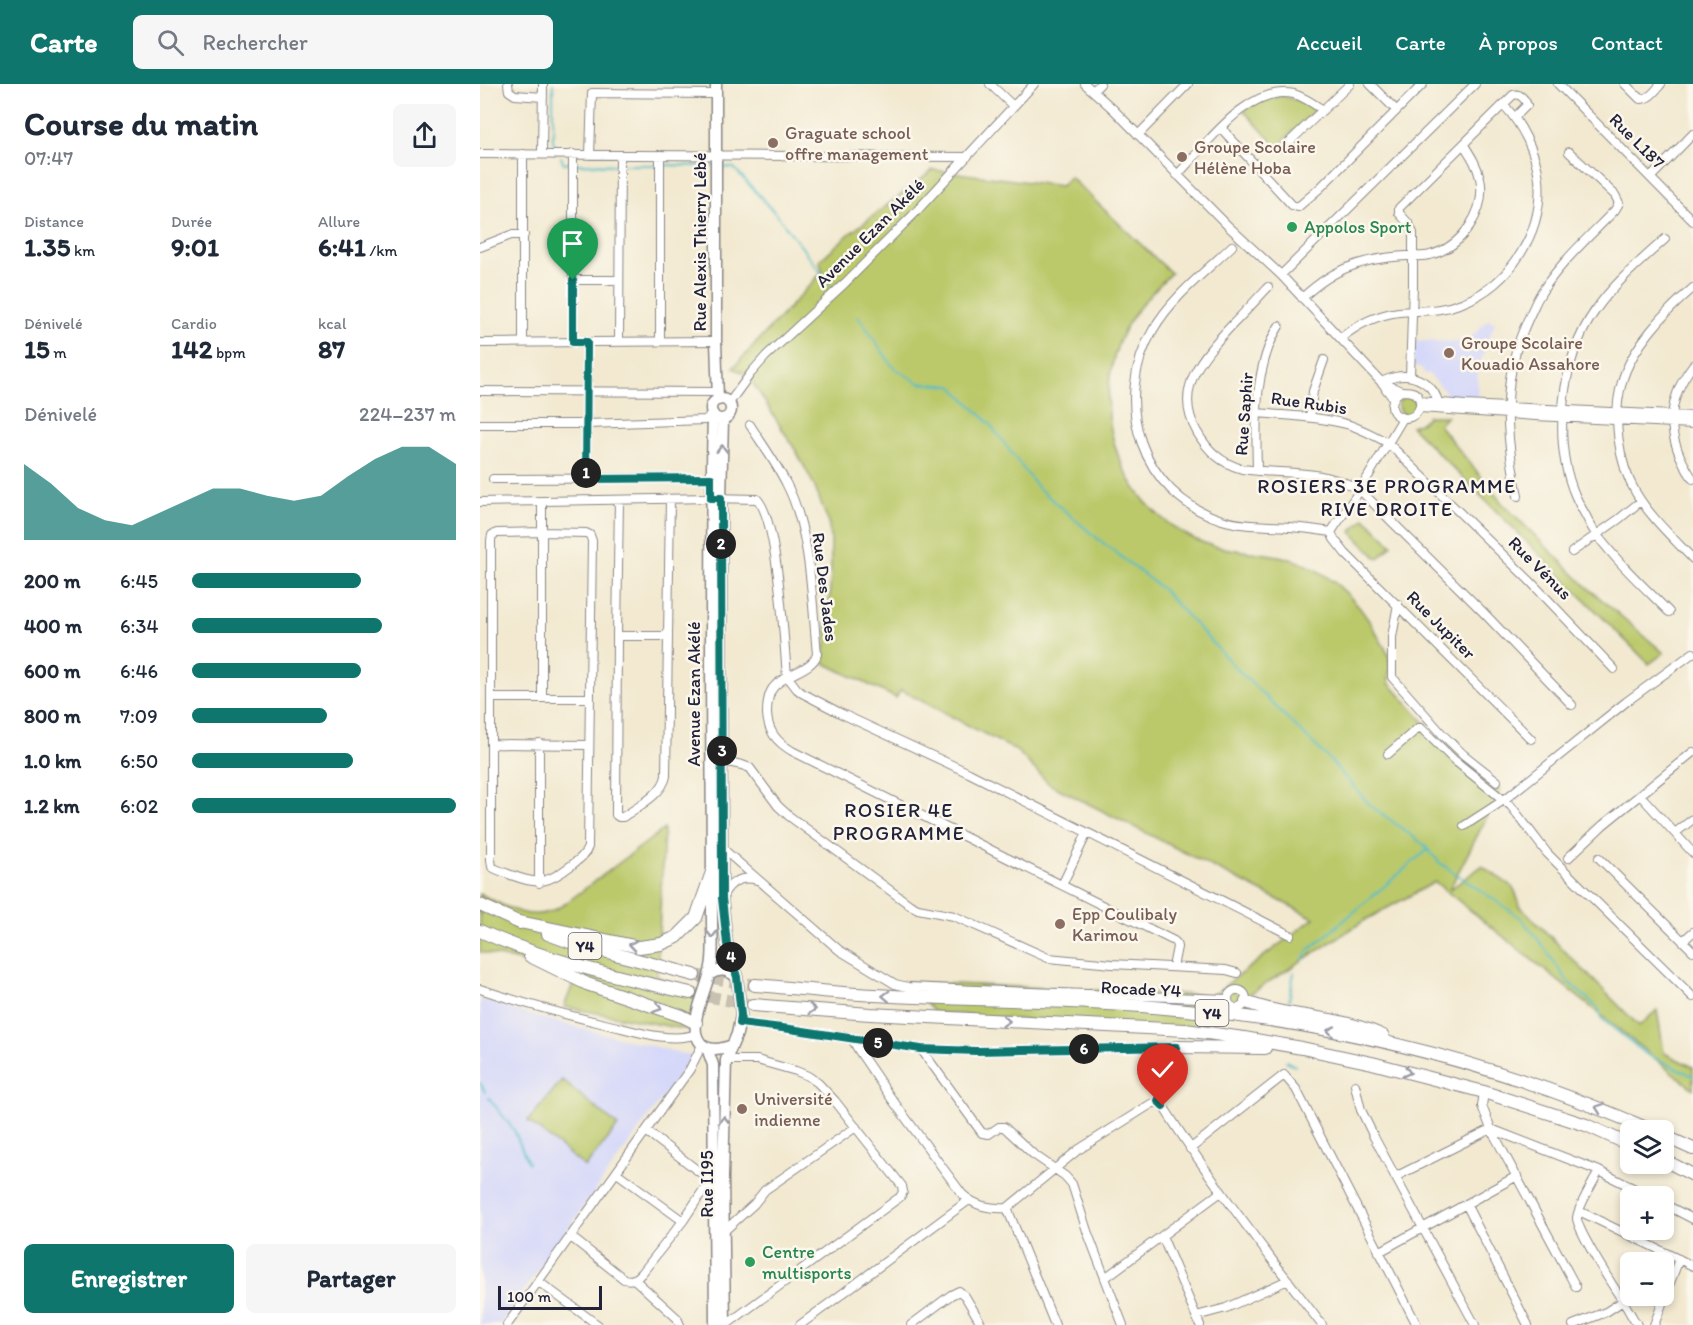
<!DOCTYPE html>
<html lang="fr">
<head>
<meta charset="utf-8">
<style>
  :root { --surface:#fff; --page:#f6f6f7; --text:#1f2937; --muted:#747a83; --accent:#0f766e }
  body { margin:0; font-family:Itim,sans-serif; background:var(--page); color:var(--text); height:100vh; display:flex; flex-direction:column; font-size:22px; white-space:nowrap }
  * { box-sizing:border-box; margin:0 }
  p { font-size:20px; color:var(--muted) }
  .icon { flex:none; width:33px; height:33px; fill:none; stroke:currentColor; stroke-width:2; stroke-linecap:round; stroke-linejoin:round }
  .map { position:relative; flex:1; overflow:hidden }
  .panel { display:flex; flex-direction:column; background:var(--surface); width:480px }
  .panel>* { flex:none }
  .controls { position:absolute; left:1140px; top:1036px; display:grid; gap:12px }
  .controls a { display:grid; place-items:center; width:54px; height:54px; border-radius:9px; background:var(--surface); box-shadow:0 3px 9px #0003; font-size:30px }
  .scale { position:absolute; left:18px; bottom:15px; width:104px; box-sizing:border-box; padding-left:6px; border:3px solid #22223b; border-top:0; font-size:16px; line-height:21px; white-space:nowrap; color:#22223b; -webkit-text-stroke:4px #fbf7ec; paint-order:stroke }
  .pin { position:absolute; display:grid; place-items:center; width:51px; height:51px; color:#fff; margin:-62px -26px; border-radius:50% 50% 50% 0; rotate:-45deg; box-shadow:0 0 6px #0007 }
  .pin .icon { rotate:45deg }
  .km { position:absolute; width:30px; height:30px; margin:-15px; border-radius:50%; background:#222; color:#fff; font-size:16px; line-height:30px; text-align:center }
  .round { display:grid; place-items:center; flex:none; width:63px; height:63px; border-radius:9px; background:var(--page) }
  .head { display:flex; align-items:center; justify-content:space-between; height:102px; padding:0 24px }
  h1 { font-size:33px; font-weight:700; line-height:45px }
  .metrics { display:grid; grid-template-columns:repeat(3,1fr); gap:9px; height:102px; padding:6px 24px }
  .metrics div { display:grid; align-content:center }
  .metrics b { font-size:26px; font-weight:700 }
  .metrics small { font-size:16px; font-weight:400 }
  .metrics p { font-size:16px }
  .chart { height:168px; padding:12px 24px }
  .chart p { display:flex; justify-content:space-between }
  .chart svg { width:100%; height:108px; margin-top:6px; fill:var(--accent); opacity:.7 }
  .action { display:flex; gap:12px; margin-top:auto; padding:12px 24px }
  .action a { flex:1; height:69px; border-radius:9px; background:var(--accent); color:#fff; font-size:24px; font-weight:700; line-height:69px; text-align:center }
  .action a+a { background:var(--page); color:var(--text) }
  ul { padding:0 24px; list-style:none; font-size:20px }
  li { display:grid; grid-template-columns:96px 72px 1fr; align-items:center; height:45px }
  li i { height:15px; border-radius:8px; background:var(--accent) }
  header { display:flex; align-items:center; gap:36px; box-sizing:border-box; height:84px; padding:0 30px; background:var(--accent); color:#fff }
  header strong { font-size:28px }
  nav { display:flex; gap:33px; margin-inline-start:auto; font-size:21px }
  .search { width:420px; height:54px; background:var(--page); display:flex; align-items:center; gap:15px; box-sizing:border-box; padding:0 21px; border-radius:9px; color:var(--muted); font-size:22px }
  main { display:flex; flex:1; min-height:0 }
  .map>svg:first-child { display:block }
</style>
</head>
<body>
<header>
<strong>Carte</strong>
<div class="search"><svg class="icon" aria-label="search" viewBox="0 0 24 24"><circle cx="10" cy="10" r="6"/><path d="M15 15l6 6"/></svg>Rechercher</div>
<nav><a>Accueil</a><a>Carte</a><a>À propos</a><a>Contact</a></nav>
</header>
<main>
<section class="panel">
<div class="head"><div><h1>Course du matin</h1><p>07:47</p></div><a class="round"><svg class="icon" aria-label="share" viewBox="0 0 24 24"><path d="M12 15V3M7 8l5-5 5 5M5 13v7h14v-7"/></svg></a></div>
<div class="metrics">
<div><p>Distance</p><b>1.35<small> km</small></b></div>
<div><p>Durée</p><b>9:01</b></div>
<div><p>Allure</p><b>6:41<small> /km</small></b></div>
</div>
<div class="metrics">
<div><p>Dénivelé</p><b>15<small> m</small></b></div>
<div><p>Cardio</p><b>142<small> bpm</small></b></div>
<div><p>kcal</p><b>87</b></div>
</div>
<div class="chart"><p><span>Dénivelé</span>224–237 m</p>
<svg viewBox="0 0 160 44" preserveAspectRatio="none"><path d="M0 44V13L10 21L20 31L30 36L40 38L50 33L60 28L70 23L80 23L90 26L100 28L110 26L120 18L130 11L140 6L150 6L160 13V44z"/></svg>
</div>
<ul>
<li><b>200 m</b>6:45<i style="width:64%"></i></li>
<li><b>400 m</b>6:34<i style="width:72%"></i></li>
<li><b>600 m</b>6:46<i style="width:64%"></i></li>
<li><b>800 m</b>7:09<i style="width:51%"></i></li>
<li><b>1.0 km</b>6:50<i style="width:61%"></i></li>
<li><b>1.2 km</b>6:02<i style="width:100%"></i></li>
</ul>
<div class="action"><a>Enregistrer</a><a>Partager</a></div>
</section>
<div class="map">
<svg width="1213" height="1241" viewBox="0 0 1213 1241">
  <rect width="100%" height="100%" fill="#fbf7ec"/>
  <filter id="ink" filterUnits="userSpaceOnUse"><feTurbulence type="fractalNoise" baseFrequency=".0167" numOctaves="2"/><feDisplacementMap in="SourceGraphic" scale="12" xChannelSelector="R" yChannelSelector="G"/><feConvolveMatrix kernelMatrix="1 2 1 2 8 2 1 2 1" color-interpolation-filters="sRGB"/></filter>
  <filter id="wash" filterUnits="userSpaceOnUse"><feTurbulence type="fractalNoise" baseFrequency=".008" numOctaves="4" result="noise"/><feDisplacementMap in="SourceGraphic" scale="24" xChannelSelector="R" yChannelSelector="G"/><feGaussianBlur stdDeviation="1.35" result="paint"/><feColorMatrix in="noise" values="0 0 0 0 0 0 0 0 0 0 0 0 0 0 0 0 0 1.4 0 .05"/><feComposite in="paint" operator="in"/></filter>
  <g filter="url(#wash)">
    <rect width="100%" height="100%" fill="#f2e9d0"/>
    <path fill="#d5d8f9" d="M1008 236 1015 238 998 285 997 318H966V308L949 290 943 289V285L932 281 936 257 986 258Z
      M0 915 61 934 212 972 19 1241H0Z"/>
    <path fill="#bbc96b" stroke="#6e7653" stroke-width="1.5" d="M801 12C814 15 825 18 835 26L797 63 764 27 773 20Z
      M453 86 581 102 590 93 691 189C671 209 650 230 639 258 611 332 639 416 710 453 739 468 771 466 803 473 845 483 878 514 898 552 901 558 906 565 909 572 911 580 909 591 909 599L944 638 981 675 1021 706 969 806 1002 782 1034 804 1040 822 1159 942 1177 926 1184 969 1213 983V1005L955 798 887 835 707 950 454 928 427 898 733 911 834 834 569 700 537 667 421 606 416 614 344 579 351 494V457L348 437 334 401 316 367 275 302 264 289 253 284 343 187 339 177 368 151Z
      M918 322a9 9 0 1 1 18 0a9 9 0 1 1-18 0Z
      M948 332H967L959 341 1022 419 1107 503 1184 569 1169 580 931 342 942 338Z
      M885 434 912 461 898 475 871 448Z
      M184 745 177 892 216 912 209 946 84 923 97 890 0 868V810C22 820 44 836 69 828 75 826 81 822 86 819Z
      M82 996 138 1042 105 1083 48 1037Z"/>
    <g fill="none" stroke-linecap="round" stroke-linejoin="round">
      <path stroke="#4ebcc5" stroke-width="2" d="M73 0V57L78 68
        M81 73 83 79H90
        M95 80 138 81
        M143 81H177
        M182 81 234 82
        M239 83 254 84 297 131 350 200
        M378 232 413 283 439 299 472 302 509 339 557 403 612 450 682 505 754 582 848 674 890 721 943 760 960 779 1041 834 1061 859 1087 897 1118 924 1122 935 1166 970 1213 992
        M823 875 829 866 947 766
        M809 916 814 888
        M806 977 815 982
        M0 999 5 1008
        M9 1014 34 1046 48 1079"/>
    </g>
  </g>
  <g filter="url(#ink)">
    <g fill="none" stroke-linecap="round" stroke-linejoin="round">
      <path stroke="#c8c1b2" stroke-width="12" stroke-dasharray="12 6" stroke-linecap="butt" d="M214 891 275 901
        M210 909 273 921"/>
      <g stroke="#8a8686" stroke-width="10">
        <path id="minor" d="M28 0 29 7 35 11 63 13
          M510 0 533 22
          M605 0 633 25 748 142 801 191 904 301 906 305 913 314
          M890 0 916 26
          M1078 0 1213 137
          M1145 0 1160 15C1170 15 1175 7 1181 0
          M613 7 620 0
          M741 44 812 121 818 123 840 104 943 0
          M658 51 708 0
          M803 64 870 0
          M0 70 487 73
          M62 70 63 0
          M110 71 112 9 236 10
          M697 91C725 63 767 0 814 10 824 13 834 20 843 26
          M1171 93 1213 50
          M1185 155C1161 177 1133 200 1115 227 1081 275 1072 357 1095 411 1098 418 1102 425 1106 432 1109 438 1112 445 1117 451 1138 479 1164 503 1189 528
          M752 162C725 188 692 213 673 246 631 317 661 411 742 436 764 443 788 441 810 443 824 444 838 446 851 448
          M0 163 31 151H44
          M801 191 995 0
          M93 196H139
          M788 203C776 216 765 228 753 240 724 271 692 304 717 348 728 367 741 379 762 385 803 391 843 384 880 406L1003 528 1092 621
          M1213 204C1187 226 1151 264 1142 298 1132 332 1138 379 1156 409 1171 434 1193 454 1213 475
          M822 214C836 201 854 188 872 182 890 175 908 173 927 172 934 172 943 173 950 171 982 163 1007 127 1000 94 997 81 991 72 984 61
          M861 254C878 240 896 231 919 228 942 226 959 228 982 219 1031 200 1064 147 1059 95 1056 68 1042 41 1024 21
          M180 256V71
          M43 258V70
          M93 258V70
          M139 258 140 71
          M0 259 236 257
          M1213 281C1184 319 1186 356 1213 395
          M930 292 933 202V149L929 140 919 129V124L1033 11C1040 9 1045 15 1047 21L1035 33
          M901 298C906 296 911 294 915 293 936 288 956 302 959 322
          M904 301C912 301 916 306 922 307 927 308 931 306 936 310 947 321 934 338 921 333 907 329 911 313 921 307
          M0 307 237 308
          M940 317 985 321 1213 332
          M249 319 271 289 286 272 365 199 433 131 554 0
          M940 324 1056 332 1213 340
          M778 329C807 332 837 332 866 340 881 344 895 352 908 359L1049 496 1134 585
          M830 333 833 307 844 276
          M0 340H107L225 336 233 330
          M270 341C282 360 296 379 306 399 331 446 332 518 337 570 333 587 300 590 291 607 288 613 287 624 287 630 288 648 297 658 312 667L694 857 696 859 697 863 693 883
          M777 387C776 339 773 284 799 242
          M13 395 231 394
          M106 395 107 258
          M1038 412C1028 365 1022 314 1036 267 1040 251 1050 231 1057 216 1074 184 1110 152 1135 126L1139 119 1135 111 1089 68
          M139 416 137 552 136 731 139 733H143C157 723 183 710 186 692L190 415
          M0 418 231 414 277 415C298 435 304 558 307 592L317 605 322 609 362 630 489 689 810 851
          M62 448 106 449 110 451 112 457 108 763C105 772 97 777 89 783 68 799 58 801 34 792 26 789 19 787 12 783L11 776V456L12 451 17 449Z
          M851 448 854 455 865 469 1051 655
          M851 448 880 406 923 334
          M1092 468 1139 435 1161 417
          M918 520 912 553V593L963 651 984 671 1017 697
          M137 552H188
          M11 614H109
          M62 614V417
          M11 660 108 661
          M908 670 938 644H941L974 676 1031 722 1067 769 1078 780 1213 913
          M238 676 262 681 270 684 298 722 309 732 430 821 438 825 474 832 568 874 632 880 746 886 757 889
          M1160 711 1213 769
          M984 742 1024 716 1146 618 1213 569
          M1195 749 1213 735
          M243 765 359 866 415 900 428 903 497 906 748 915
          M1088 774 1123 741 1213 668
          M1119 774 1213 867
          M59 799V659
          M582 801 607 749
          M242 813C249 799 261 791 277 796
          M1203 857 1213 848
          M0 905C41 919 83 930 125 940 152 946 190 960 216 950
          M748 915a9 9 0 1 1 18 0a9 9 0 1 1-18 0Z
          M260 939 310 945 441 965 496 967 696 963 691 988 678 1018
          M372 955 379 967 411 1014 482 1110C495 1122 509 1125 527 1124L598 1066 671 1020 678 1018 683 1022C731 1098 787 1169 842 1241
          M441 965 502 1049 509 1050 519 1043H524L553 1070 585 1092 592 1100 607 1147 643 1241
          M875 1001 881 1026 894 1053 995 1241
          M1004 1008 1002 1022 1011 1045 1096 1203
          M166 1047 230 1096
          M710 1065 804 991 816 1005 937 1241
          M137 1089 203 1137
          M915 1093 1011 1045 1119 1087 1171 1113
          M986 1120 1048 1241
          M1184 1120 1213 1135
          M527 1124 575 1241
          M1099 1127 1213 1182
          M243 1148 274 1120 285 1106 376 1043
          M682 1152 720 1241
          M91 1153 144 1195C152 1197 157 1195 162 1189L203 1137 230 1096 236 1095
          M899 1168 1037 1092
          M625 1194 741 1108
          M154 1195 197 1234 200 1241
          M59 1198 118 1241
          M1143 1217 1157 1241
          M716 1232 746 1224 808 1196
          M27 1241 210 985 222 961
          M246 1241 420 1113 423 1108 422 1102 355 1017 338 999 328 992 316 987 277 976H246
          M320 1241 489 1116
          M431 1241 471 1211 479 1207 485 1212 502 1241
          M1093 1241 1126 1228 1143 1217C1134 1204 1097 1146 1097 1134 1098 1122 1113 1099 1119 1087
          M1174 1241 1199 1175"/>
      </g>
      <g stroke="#8a8686" stroke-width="13">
        <path id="major" d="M236 0V257L238 316
          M231 325a10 10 0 1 1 20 0a10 10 0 1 1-20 0Z
          M233 330C229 499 232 669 232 838 232 853 234 869 231 883 228 903 213 928 216 949 220 968 238 967 252 961
          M243 335 241 414 242 814 247 860 257 893 261 931 257 950 246 976 243 1093 245 1241
          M230 890C241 884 247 886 257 893
          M227 964 233 981 235 1241"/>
      </g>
      <g stroke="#8a8686" stroke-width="14">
        <path id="highway" d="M0 821 40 839
          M35 837 159 863 181 860 197 853 216 834 232 788
          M0 847C66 877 139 893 210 909
          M68 850 90 858 214 891
          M50 872 107 900 202 932 216 939
          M275 901C314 904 354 909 394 911 498 917 603 915 707 926 867 941 1025 982 1173 1047
          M766 918C810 935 860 931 903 952
          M273 921 390 930 705 946 764 954 822 964 892 979 1004 1008 1106 1041 1150 1061
          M696 963 785 964
          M1184 1052 1213 1065
          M1184 1076 1213 1091"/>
      </g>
      <use href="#minor" stroke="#fff" stroke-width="8"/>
      <use href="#major" stroke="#fff" stroke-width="10"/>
      <use href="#highway" stroke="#fff" stroke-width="12"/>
    </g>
    <defs><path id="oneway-chevron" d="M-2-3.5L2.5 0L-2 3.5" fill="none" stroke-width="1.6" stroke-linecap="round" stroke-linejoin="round" transform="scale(1.5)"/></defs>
    <g stroke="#9c9ca7">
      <use href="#oneway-chevron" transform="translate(242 365) rotate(-89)"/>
      <use href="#oneway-chevron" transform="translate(232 850) rotate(90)"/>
      <use href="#oneway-chevron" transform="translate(153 861) rotate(-171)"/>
      <use href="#oneway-chevron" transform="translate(406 912) rotate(-178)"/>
      <use href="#oneway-chevron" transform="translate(178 924) rotate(19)"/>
      <use href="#oneway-chevron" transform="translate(332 925) rotate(4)"/>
      <use href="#oneway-chevron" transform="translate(526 937) rotate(3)"/>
      <use href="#oneway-chevron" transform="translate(851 947) rotate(-169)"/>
      <use href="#oneway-chevron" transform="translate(927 988) rotate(15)"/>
      <use href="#oneway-chevron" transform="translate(1119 1024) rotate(-160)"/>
      <use href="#oneway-chevron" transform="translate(244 1036) rotate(-89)"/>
    </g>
  </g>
  <g fill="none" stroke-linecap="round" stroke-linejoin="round" filter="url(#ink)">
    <g stroke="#fff" stroke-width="12">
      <path id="route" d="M93 196V258H107L106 395 231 394V414H241L242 814 247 860 257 893 261 931 260 939 310 945 441 965 496 967 696 963 691 988 678 1017 683 1022"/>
    </g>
    <use href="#route" stroke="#0f766e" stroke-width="8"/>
  </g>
  <g fill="#8d6e63" stroke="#fbf7ec" stroke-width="2">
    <circle cx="293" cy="59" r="6"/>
    <circle cx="702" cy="73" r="6"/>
    <circle cx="969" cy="269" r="6"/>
    <circle cx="580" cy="840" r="6"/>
    <circle cx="262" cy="1025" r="6"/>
  </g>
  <g fill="#2e9e5b" stroke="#fbf7ec" stroke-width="2">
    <circle cx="812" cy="143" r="6"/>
    <circle cx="270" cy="1178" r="6"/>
  </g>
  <g text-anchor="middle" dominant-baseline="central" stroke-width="5" stroke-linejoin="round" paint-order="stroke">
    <g fill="#fbf7ec" stroke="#636270" stroke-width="1.5">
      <rect x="88.5" y="849" width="33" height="26" rx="4.5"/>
      <rect x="715.5" y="916" width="33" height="26" rx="4.5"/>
    </g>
    <g font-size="16" font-weight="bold" fill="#22223b">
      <text x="105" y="862">Y4</text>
      <text x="732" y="929">Y4</text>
    </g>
    <g font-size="18" fill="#785e54" stroke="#fbf7ec" text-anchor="start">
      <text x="305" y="49">Graguate school<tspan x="305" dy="21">offre management</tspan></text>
      <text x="714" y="63">Groupe Scolaire<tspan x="714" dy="21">Hélène Hoba</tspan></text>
      <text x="981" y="259">Groupe Scolaire<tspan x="981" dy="21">Kouadio Assahore</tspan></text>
      <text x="592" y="830">Epp Coulibaly<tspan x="592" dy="21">Karimou</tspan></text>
      <text x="274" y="1015">Université<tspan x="274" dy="21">indienne</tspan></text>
    </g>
    <g font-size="18" fill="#22223b" stroke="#fbf7ec">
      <text transform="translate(1157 57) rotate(45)">Rue L187</text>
      <text transform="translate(390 149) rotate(-45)">Avenue Ezan Akélé</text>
      <text transform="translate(220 158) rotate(-90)">Rue Alexis Thierry Lébé</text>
      <text transform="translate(829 319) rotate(8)">Rue Rubis</text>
      <text transform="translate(764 330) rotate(-86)">Rue Saphir</text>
      <text transform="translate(1060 484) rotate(45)">Rue Vénus</text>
      <text transform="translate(345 503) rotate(83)">Rue Des Jades</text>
      <text transform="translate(961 541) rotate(45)">Rue Jupiter</text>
      <text transform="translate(214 610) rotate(-90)">Avenue Ezan Akélé</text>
      <text transform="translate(661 905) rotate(3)">Rocade Y4</text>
      <text transform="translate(227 1100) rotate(-90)">Rue I195</text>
    </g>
    <g font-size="18" fill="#27864d" stroke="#fbf7ec" text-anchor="start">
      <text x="824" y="143">Appolos Sport</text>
      <text x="282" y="1168">Centre<tspan x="282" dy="21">multisports</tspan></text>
    </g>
    <g font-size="20" letter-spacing="1.5" fill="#22223b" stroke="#fbf7ec">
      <text x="907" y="402">ROSIERS 3E PROGRAMME<tspan x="907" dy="23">RIVE DROITE</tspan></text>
      <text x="419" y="726">ROSIER 4E<tspan x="419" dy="23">PROGRAMME</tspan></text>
    </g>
  </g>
</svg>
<div class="controls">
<a><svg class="icon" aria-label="layers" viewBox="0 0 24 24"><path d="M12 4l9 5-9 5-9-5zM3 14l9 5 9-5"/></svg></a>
<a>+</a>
<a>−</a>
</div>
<div class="scale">100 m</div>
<div class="pin" style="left:93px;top:196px;background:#1e9e55"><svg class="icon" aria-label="arrive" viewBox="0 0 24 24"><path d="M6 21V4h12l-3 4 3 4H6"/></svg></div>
<div class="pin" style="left:683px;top:1022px;background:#d93025"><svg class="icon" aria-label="check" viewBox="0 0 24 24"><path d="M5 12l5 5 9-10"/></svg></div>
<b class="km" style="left:106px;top:389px">1</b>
<b class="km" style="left:241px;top:460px">2</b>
<b class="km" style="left:242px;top:667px">3</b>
<b class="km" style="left:251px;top:873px">4</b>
<b class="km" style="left:398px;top:959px">5</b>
<b class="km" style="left:604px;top:965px">6</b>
</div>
</main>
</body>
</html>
